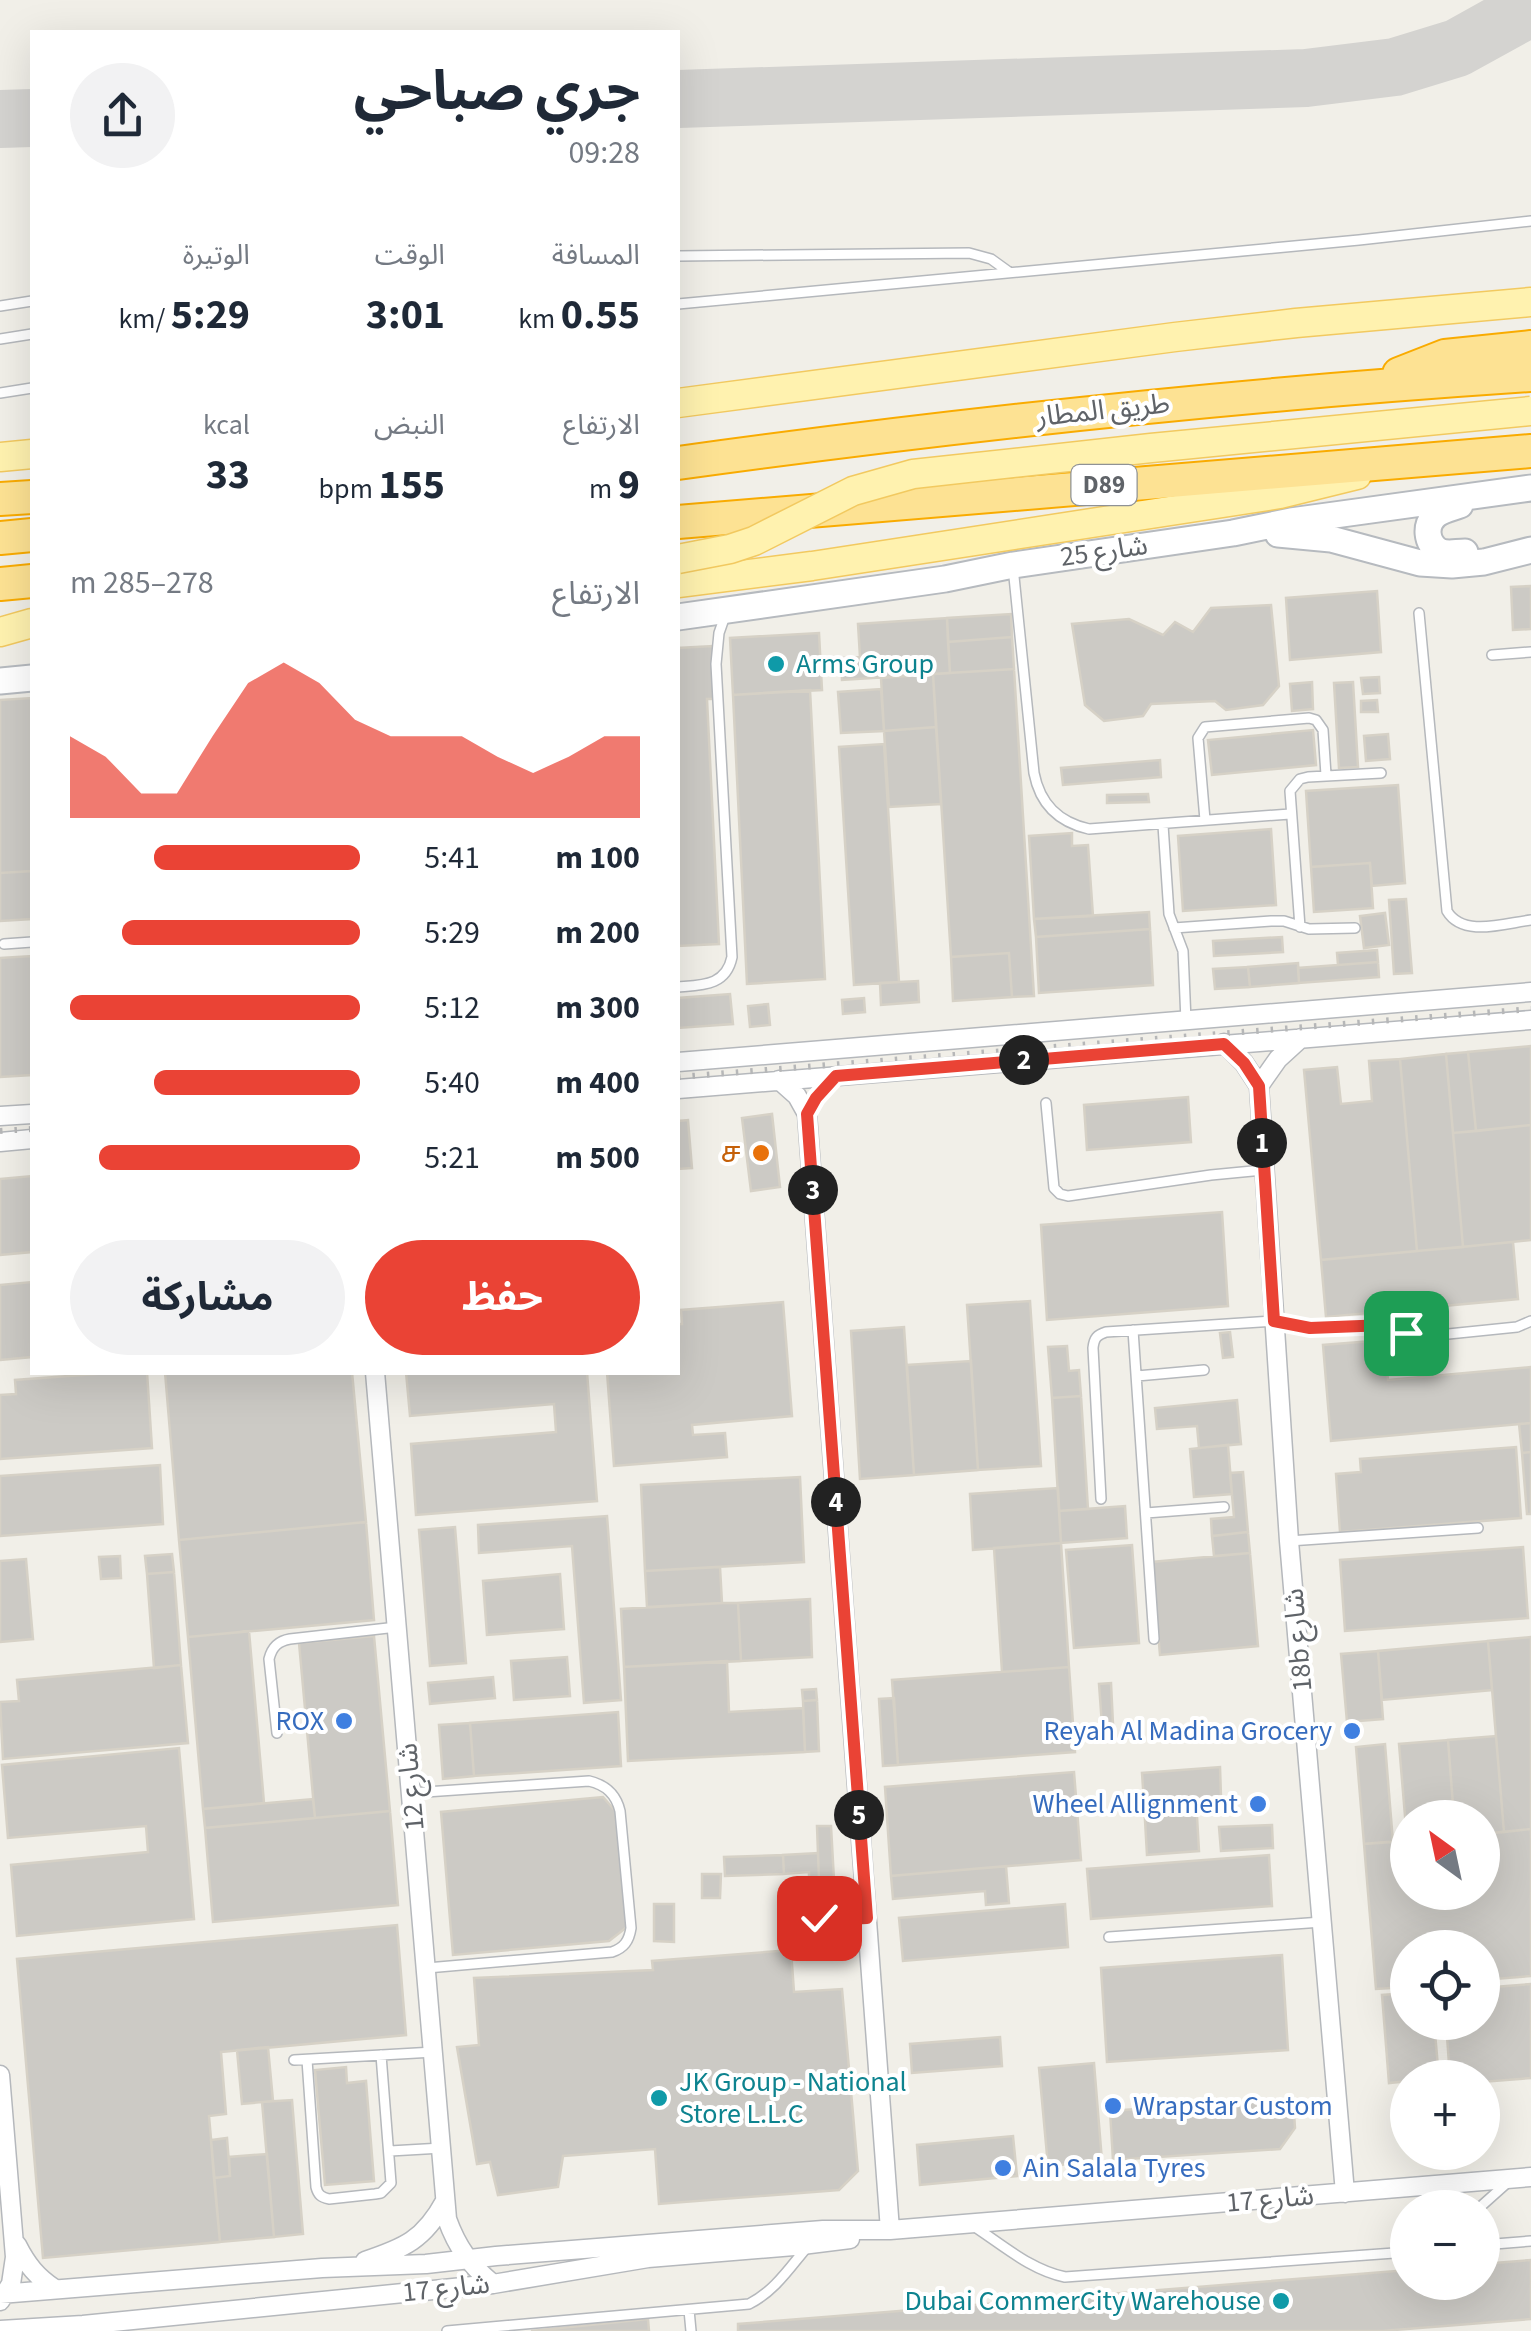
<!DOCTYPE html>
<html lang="ar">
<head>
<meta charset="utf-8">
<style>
  :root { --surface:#fff; --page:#f2f2f3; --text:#1f2937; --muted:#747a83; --accent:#ea4335 }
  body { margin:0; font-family:"Source Sans 3","Noto Sans Arabic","Noto Sans Tamil",sans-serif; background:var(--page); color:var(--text); direction:rtl; height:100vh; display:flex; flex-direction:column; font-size:38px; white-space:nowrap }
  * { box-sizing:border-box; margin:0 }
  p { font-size:32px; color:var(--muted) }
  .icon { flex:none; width:55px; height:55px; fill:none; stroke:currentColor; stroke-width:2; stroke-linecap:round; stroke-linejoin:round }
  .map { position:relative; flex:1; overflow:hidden; direction:ltr }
  .side { position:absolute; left:30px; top:30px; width:650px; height:1345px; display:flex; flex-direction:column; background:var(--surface); border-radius:0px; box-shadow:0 10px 40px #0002; direction:rtl }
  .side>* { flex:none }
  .needle { width:65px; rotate:327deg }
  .tools { position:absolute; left:1390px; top:1800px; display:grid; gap:20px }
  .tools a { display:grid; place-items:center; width:110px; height:110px; border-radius:50%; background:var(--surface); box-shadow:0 10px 40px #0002; font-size:50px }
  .pin { position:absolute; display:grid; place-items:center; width:85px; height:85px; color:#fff; margin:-42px; border-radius:20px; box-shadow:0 5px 15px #0006 }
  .km { position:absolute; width:50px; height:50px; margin:-25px; border-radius:50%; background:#222; color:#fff; font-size:28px; line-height:50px; text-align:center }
  .round { display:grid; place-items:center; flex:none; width:105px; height:105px; border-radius:52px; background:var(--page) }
  .head { display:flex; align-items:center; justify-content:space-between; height:170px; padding:0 40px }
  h1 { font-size:55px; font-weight:700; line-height:75px }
  .figures { display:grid; grid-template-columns:repeat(3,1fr); gap:15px; height:170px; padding:10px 40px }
  .figures div { display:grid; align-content:center }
  .figures b { font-size:42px; font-weight:700 }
  .figures small { font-size:28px; font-weight:400 }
  .figures p { font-size:28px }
  .chart { height:280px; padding:20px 40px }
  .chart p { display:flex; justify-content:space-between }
  .chart svg { width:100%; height:180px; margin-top:10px; fill:var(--accent); opacity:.7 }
  .primary-button { display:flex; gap:20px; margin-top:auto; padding:20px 40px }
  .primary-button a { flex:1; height:115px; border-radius:60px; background:var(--accent); color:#fff; font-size:40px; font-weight:700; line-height:115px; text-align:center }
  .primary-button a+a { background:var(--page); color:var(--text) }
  ul { padding:0 40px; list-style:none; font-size:32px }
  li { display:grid; grid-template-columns:160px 120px 1fr; align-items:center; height:75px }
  li i { height:25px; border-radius:12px; background:var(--accent) }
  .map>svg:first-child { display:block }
</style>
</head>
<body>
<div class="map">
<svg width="1531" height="2331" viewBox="0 0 1531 2331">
  <rect width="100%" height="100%" fill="#f1efe8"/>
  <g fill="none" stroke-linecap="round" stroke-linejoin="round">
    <path stroke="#d4d3d0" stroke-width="58" d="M678 99 1306 78 1395 67 1457 48 1531 7
      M0 119 32 118"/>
  </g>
  <path fill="#cccac5" stroke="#d6d1c6" stroke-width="2.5" d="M1531 586V629L1513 630 1511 587Z
    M1377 591 1381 652 1290 660 1286 598Z
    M1271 605 1279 686 1263 705 1226 710 1215 701 1151 704 1143 716 1104 721 1085 705 1072 624 1129 619 1163 635 1175 622 1193 632 1211 608Z
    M1011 614 1012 637 948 642 947 618Z
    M947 618 950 673 842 680 841 658 860 657 858 624Z
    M819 633 822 690 733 695 730 638Z
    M1012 637 1014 669 950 673 948 642Z
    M713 646 715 699H707L719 944 678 946V648Z
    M1014 669 1034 996 1012 997 1009 953 951 957 933 674Z
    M933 674 936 727 884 731 881 678Z
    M1379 677 1380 693 1363 694 1361 678Z
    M1312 682 1313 709 1292 711 1290 684Z
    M1353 682 1358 767 1339 768 1334 683Z
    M881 689 884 731 841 733 838 692Z
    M810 690 825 979 747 984 733 695Z
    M32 698V871L0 873V700Z
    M1377 700 1378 712H1361V701Z
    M936 727 941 804 889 807 884 731Z
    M1313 730 1316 765 1212 775 1208 740Z
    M1388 734 1390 759 1366 761 1364 736Z
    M884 744 899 982 854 985 839 747Z
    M1160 760 1161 777 1063 785 1061 768Z
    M1398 785 1405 883 1372 886 1370 863 1311 867 1306 791Z
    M1148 794 1149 802 1107 803V795Z
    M1271 829 1276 905 1183 911 1178 836Z
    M1072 833V846L1088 845 1093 916 1034 919 1029 836Z
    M1370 863 1373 908 1314 912 1311 867Z
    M32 871V919L0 921V873Z
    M1406 899 1412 973 1394 974 1389 900Z
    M1149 912 1150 929 1036 937 1034 919Z
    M1385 913 1389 945 1364 948 1360 916Z
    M1150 929 1153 985 1039 993 1036 937Z
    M1282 937 1283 952 1214 956 1213 941Z
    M1377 950 1378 962 1338 965 1337 953Z
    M1009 953 1012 997 953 1001 951 957Z
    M32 956V1075L0 1077V958Z
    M1378 962 1379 977 1299 983 1298 968Z
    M1298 963 1299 983 1250 987 1248 967Z
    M1248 967 1250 987 1215 989 1213 969Z
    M918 981 919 1002 881 1005 880 983Z
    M730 994 733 1024 678 1028V998Z
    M864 998 865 1012 843 1014 842 1000Z
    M768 1004 770 1025 750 1027 748 1006Z
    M1531 1046V1125L1476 1131 1468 1052Z
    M1468 1052 1476 1131 1453 1133 1446 1054Z
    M1446 1054 1463 1247 1417 1251 1400 1059Z
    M1400 1059 1417 1251 1321 1260 1304 1070 1337 1067 1341 1104 1372 1101 1369 1061Z
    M1188 1097 1191 1142 1087 1150 1084 1105Z
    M772 1114 780 1187 751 1191 742 1118Z
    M688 1120 692 1168 678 1169V1121Z
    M1531 1125V1240L1463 1247 1453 1133Z
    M32 1176V1252L0 1255V1179Z
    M1222 1212 1228 1306 1047 1320 1041 1225Z
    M1513 1242 1518 1299 1326 1317 1321 1260Z
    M32 1282V1357L0 1360V1285Z
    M1030 1301 1041 1466 978 1470 967 1305Z
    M783 1302 792 1416 692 1425 693 1435 725 1433 727 1457 614 1466 607 1372H678V1324H682L681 1310Z
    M904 1327 914 1475 860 1479 851 1331Z
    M1230 1332 1233 1357 1223 1358 1220 1333Z
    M1384 1340 1388 1380 1531 1367V1423L1331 1441 1323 1345Z
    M1067 1346 1069 1371 1079 1370 1081 1396 1052 1398 1048 1347Z
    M971 1361 978 1470 914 1475 907 1365Z
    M123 1372H147L152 1448 0 1459V1395L16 1394 15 1380Z
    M165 1372H352L366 1522 179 1540Z
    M406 1372H587L597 1501 416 1515 411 1444 556 1432 554 1404 410 1416Z
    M1081 1396 1088 1509 1059 1511 1052 1398Z
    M1237 1400 1241 1444 1199 1448 1197 1426 1157 1429 1155 1408Z
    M1531 1423V1452L1522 1453 1519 1424Z
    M1228 1445 1232 1494 1194 1497 1190 1449Z
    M1516 1447 1521 1518 1340 1532 1336 1474 1361 1472 1360 1459Z
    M1531 1452V1514H1527L1522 1453Z
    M160 1465 163 1524 0 1536V1476Z
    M1243 1472 1248 1532 1212 1536 1211 1519 1234 1517 1230 1473Z
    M800 1477 804 1562 645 1571 641 1485Z
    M1058 1488 1061 1543 973 1550 970 1494Z
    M1125 1506 1127 1538 1061 1543 1059 1511Z
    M607 1516 621 1700 584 1703 572 1546 479 1553 478 1525Z
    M366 1522 374 1620 188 1637 179 1540Z
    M455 1527 466 1663 430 1666 419 1530Z
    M1248 1532 1250 1553 1214 1556 1212 1536Z
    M1061 1543 1069 1667 1002 1672 994 1548Z
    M1132 1545 1139 1643 1074 1648 1066 1550Z
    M1523 1547 1528 1618 1345 1631 1340 1560Z
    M1250 1553 1258 1646 1160 1655 1152 1562Z
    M172 1554 174 1572 147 1574 145 1556Z
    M120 1556 121 1578 101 1579 99 1557Z
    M26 1559 33 1639 0 1642V1561Z
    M720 1567 722 1603 647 1607 645 1571Z
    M174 1572 181 1665 154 1668 147 1574Z
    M560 1574 564 1629 487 1635 483 1581Z
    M810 1599 812 1657 741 1661 738 1603Z
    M722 1603H738L741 1661 624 1667 621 1609Z
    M249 1631 264 1803 203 1809 188 1637Z
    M374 1636 390 1811 315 1818 299 1643Z
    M1531 1637V1829L1504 1832 1488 1641Z
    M1488 1641 1492 1690 1382 1700 1378 1651Z
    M1378 1651 1383 1719 1347 1722 1341 1654Z
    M567 1657 570 1696 514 1700 511 1661Z
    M727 1661 729 1712 803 1708 805 1752 628 1761 624 1667Z
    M181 1665 188 1743 3 1759 0 1702 19 1701 17 1680Z
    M1069 1667 1075 1752 898 1765 892 1680Z
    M493 1677 495 1698 430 1704 428 1683Z
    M1111 1683 1113 1724 1102 1725 1099 1684Z
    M816 1689 817 1700 803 1701 802 1690Z
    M894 1698 898 1765 883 1766 879 1699Z
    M817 1700 819 1751 805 1752 803 1701Z
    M618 1712 621 1766 474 1776 470 1723Z
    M470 1723 474 1776 443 1779 439 1725Z
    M1496 1736 1504 1832 1482 1834V1818H1454L1448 1740Z
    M1448 1740 1454 1818H1408L1407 1840 1399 1744Z
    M1385 1744 1393 1842 1364 1844 1356 1747Z
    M179 1748 194 1919 17 1936 11 1865 148 1852 146 1826 8 1838 2 1765Z
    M1220 1767 1221 1797 1144 1803 1142 1773Z
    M1074 1772 1081 1860 891 1876 885 1787Z
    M603 1797 618 1814 627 1927 609 1941 453 1955 441 1812Z
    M313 1799 315 1818 205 1828 203 1809Z
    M1196 1799 1199 1851 1147 1855 1144 1803Z
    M390 1811 398 1905 213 1922 205 1828Z
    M1272 1825 1273 1848 1221 1851 1219 1827Z
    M817 1826H831L834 1880 819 1881Z
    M1531 1829V1976L1482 1980V1948H1408V1987L1376 1989 1364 1844 1408 1840V1892H1482V1834Z
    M818 1853 819 1881H809V1872L784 1874 783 1855Z
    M783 1855 784 1874 725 1876 724 1857Z
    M1269 1855 1272 1906 1091 1919 1087 1869Z
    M1006 1866 1009 1903 986 1905 985 1891 893 1899 891 1876Z
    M702 1874H721L720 1898H702Z
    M654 1904H674V1942L654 1941Z
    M1065 1904 1068 1947 903 1961 899 1918Z
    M397 1925 406 2035 221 2052 226 2114 209 2116 220 2242 43 2258 17 1959Z
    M791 1950 794 1992 842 1989 858 2171 839 2190 659 2204 655 2149 563 2156 558 2187 498 2195 490 2162 477 2164 457 2047 479 2045 474 1978 653 1970 652 1961Z
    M1282 1955 1288 2050 1107 2062 1101 1968Z
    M1531 1984V2078L1482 2082V2078H1450L1446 2022H1482V1988Z
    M1408 1993V2022H1434L1439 2078H1408V2081L1389 2083 1382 1995Z
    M1000 2037 1002 2066 912 2073 910 2044Z
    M268 2047 273 2101 242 2104 237 2050Z
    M1094 2063 1102 2161 1048 2166 1039 2068Z
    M346 2067 347 2083 366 2081 374 2181 325 2185 315 2070Z
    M1293 2098 1295 2128 1280 2149 1113 2160 1110 2111Z
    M292 2100 303 2234 274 2237 262 2102Z
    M1013 2136 1017 2176 920 2185 917 2145Z
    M227 2138 230 2176 214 2178 211 2140Z
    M267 2154 274 2237 220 2242 214 2178 230 2176 229 2157Z
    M1531 2260V2319L1382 2331H738V2324L1408 2270V2282H1482V2264Z
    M648 2319 649 2331H531Z"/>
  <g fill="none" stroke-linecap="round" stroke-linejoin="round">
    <g stroke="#b5b8bc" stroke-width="12">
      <path id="lane" d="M678 256 969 253 991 259 1009 272
        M678 304 1359 240 1531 221
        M0 306 32 301
        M0 339 32 334
        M0 393 32 388
        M1013 567 1034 773C1040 804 1058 822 1089 829L1290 814
        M1419 613 1447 911C1463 938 1505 923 1531 920
        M1492 655 1531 652
        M1205 820 1198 738 1205 727 1309 718 1316 720 1323 730 1326 775
        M1163 825 1169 914 1183 951 1186 1021
        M1300 927 1290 791 1300 779 1308 777 1381 773
        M1174 928 1271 921H1284L1309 929 1355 928
        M4 944 32 942
        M678 987C702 985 726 986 732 957L716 664 719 633 726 613
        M1046 1103 1054 1188 1060 1194 1068 1196 1211 1175 1263 1170
        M1133 1330 1154 1639
        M1137 1376 1204 1370
        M1101 1499 1093 1348C1094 1338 1097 1335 1106 1332L1274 1321 1310 1327 1386 1325 1419 1337 1517 1327 1531 1321
        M1146 1513 1224 1507
        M1289 1541 1478 1528
        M277 1733 269 1659C272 1647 278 1641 290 1639L397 1627
        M411 1793 589 1781C606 1785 616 1794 620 1811L631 1928C629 1941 624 1948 612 1952L427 1968
        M803 1892C807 1906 811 1915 825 1921L867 1918
        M1109 1937 1322 1922
        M294 2060 434 2052
        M307 2060 316 2187C318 2195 321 2197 329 2199L375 2194 381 2193 391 2183 381 2055
        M390 2151 442 2148
        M1479 2208 1507 2183
        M975 2227C1004 2246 1031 2270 1065 2277L1408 2252
        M1482 2245 1531 2241
        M689 2310 691 2331
        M447 2331 749 2304C775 2291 790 2267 808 2246"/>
    </g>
    <g stroke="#b5b8bc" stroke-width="21">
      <path id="street" d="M1224 1043 1244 1063 1259 1086 1289 1541 1345 2193
        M678 1062 1531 992
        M779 1080 797 1096 807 1114 890 2230
        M1259 1086 1278 1059 1301 1038
        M678 1089 1531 1020
        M0 1116 32 1114
        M0 1142 32 1139
        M375 1372 447 2219C457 2247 470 2265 493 2284
        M0 2075 15 2257 11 2284 0 2301
        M17 2245C27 2265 37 2277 55 2289
        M365 2261C404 2248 424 2240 445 2201
        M0 2294 322 2268 426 2264 496 2256 823 2230H890L1531 2177
        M0 2330 83 2325 493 2284 648 2258 794 2246 850 2239"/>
    </g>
    <g stroke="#b6babf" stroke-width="29">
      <path id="secondary" d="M1460 505C1452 508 1442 510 1436 515 1424 525 1426 543 1439 551 1447 555 1456 552 1465 552
        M1278 534 1331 539 1420 563 1452 565 1484 562 1531 550
        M678 617 945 579 1013 565 1233 533 1291 521 1531 488
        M0 681 32 678"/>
    </g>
    <g stroke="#f2c960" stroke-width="31">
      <path id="primary" d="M678 403 1175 337 1296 323 1531 302
        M0 457 32 454
        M678 583 812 566 1280 494 1357 475
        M0 632 32 623"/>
    </g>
    <g stroke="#f9ab00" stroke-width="36">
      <path id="highway" d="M1399 374 1445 356 1531 347
        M678 463C961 424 1245 394 1531 375
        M0 499 32 497
        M678 522 1531 451
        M0 538 32 535
        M0 584 32 581"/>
    </g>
    <use href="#lane" stroke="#fff" stroke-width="9"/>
    <use href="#street" stroke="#fff" stroke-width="18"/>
    <use href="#secondary" stroke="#fff" stroke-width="25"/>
    <use href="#primary" stroke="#fff2af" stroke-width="28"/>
    <use href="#highway" stroke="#fde293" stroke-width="32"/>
    <path stroke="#b6b7b8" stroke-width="6" stroke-dasharray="2.5 12" stroke-linecap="butt" d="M678 1077 1531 1009
      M0 1131 32 1129"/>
    <g stroke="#f2c960" stroke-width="31" stroke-linecap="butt">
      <path id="primary-bridge" d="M678 559 730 549 754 541 853 491 913 474 1151 448 1531 411"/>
    </g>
    <use href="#primary-bridge" stroke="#fff2af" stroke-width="28"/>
  </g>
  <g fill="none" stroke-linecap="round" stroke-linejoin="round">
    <g stroke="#fff" stroke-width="20">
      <path id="route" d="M819 1918 825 1920 867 1918 807 1114 816 1098 836 1076 1224 1044 1244 1063 1259 1086 1274 1321 1310 1328 1386 1325 1393 1326 1406 1333"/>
    </g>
    <use href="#route" stroke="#ea4335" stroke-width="12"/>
  </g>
  <g fill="#0f9aa8" stroke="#fff" stroke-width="4">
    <circle cx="776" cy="664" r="10"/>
    <circle cx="659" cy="2098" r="10"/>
    <circle cx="1281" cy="2301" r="10"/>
  </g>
  <circle fill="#e8710a" stroke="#fff" stroke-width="4" cx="761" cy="1153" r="10"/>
  <g fill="#3f7fe0" stroke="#fff" stroke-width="4">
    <circle cx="344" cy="1721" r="10"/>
    <circle cx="1352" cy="1731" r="10"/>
    <circle cx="1258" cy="1804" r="10"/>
    <circle cx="1113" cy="2106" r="10"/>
    <circle cx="1003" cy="2168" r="10"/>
  </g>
  <g text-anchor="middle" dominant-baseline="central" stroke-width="8" stroke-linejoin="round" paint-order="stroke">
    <rect fill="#fff" stroke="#8f9295" stroke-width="2.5" x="1071.5" y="465" width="65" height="40" rx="8"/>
    <g font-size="25" font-weight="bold" fill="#5f6368">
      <text x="1104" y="485">D89</text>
    </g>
    <g font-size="28" fill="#5f6368" stroke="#fff">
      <text transform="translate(1103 410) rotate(-6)">طريق المطار</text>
      <text transform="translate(1104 551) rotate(-8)">شارع 25</text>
      <text transform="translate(1298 1640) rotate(-95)">18b شارع</text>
      <text transform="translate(411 1787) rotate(-95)">شارع 12</text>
      <text transform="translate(1270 2199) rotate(-5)">شارع 17</text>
      <text transform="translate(446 2288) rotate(-6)">شارع 17</text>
    </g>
    <g font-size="28" fill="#0d838f" stroke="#fff" text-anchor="start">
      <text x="796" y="664">Arms Group</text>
      <text x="679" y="2082">JK Group - National<tspan x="679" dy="32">Store L.L.C</tspan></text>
      <text x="1261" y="2301" text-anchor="end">Dubai CommerCity Warehouse</text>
    </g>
    <g font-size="28" fill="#c56008" stroke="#fff" text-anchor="end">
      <text x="741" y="1153">ச</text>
    </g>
    <g font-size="28" fill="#366cbe" stroke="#fff" text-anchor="end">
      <text x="324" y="1721">ROX</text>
      <text x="1332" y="1731">Reyah Al Madina Grocery</text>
      <text x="1238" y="1804">Wheel Allignment</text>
      <text x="1133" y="2106" text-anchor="start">Wrapstar Custom</text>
      <text x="1023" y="2168" text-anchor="start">Ain Salala Tyres</text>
    </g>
  </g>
</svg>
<div class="tools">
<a><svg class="needle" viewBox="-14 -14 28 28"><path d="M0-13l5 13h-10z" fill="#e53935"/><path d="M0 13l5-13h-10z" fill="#747a83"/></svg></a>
<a><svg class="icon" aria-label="locate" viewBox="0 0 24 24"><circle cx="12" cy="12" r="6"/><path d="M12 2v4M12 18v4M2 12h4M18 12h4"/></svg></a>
<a>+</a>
<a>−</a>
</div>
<div class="pin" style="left:1406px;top:1333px;background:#1e9e55"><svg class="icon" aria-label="arrive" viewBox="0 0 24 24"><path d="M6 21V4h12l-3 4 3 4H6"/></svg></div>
<div class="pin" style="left:819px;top:1918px;background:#d93025"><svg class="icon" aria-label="check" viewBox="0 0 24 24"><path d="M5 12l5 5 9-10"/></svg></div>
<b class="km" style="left:1262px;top:1143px">1</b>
<b class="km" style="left:1024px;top:1060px">2</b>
<b class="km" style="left:813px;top:1190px">3</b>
<b class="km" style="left:836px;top:1502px">4</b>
<b class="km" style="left:859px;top:1815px">5</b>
<section class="side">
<div class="head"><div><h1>جري صباحي</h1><p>09:28</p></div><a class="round"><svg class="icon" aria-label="share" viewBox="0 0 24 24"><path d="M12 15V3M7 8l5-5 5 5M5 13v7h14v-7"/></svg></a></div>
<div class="figures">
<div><p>المسافة</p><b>0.55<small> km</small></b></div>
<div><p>الوقت</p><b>3:01</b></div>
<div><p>الوتيرة</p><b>5:29<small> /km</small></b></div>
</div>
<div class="figures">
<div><p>الارتفاع</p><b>9<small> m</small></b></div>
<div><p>النبض</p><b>155<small> bpm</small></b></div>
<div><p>kcal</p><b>33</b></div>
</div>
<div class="chart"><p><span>الارتفاع</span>278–285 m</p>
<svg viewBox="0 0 160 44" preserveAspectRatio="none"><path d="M0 44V24L10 29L20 38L30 38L40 24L50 11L60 6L70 11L80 20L90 24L100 24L110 24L120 29L130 33L140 29L150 24L160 24V44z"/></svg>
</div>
<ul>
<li><b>100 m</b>5:41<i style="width:71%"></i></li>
<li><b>200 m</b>5:29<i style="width:82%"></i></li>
<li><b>300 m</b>5:12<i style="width:100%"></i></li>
<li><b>400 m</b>5:40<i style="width:71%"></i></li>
<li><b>500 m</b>5:21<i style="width:90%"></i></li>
</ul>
<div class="primary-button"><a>حفظ</a><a>مشاركة</a></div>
</section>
</div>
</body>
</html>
